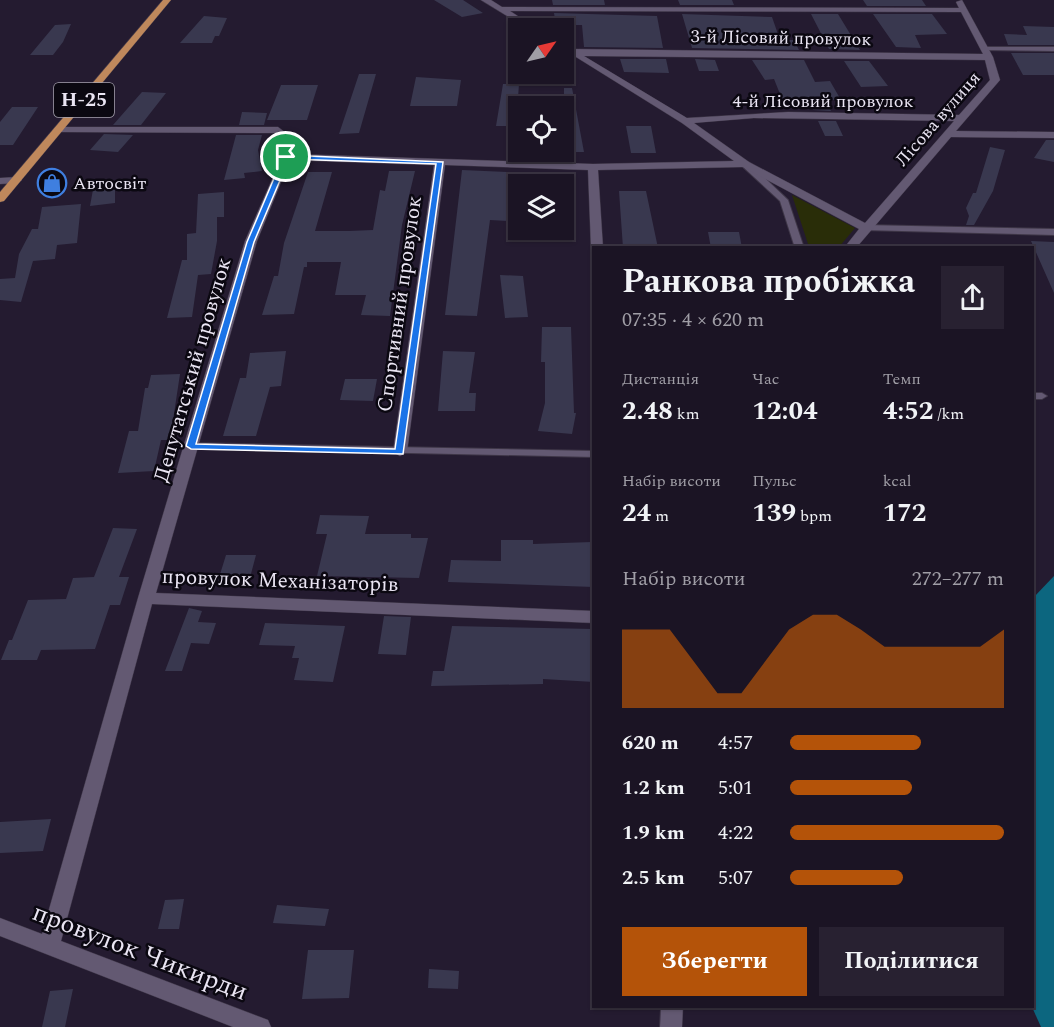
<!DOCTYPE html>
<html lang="uk">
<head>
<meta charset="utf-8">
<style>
  :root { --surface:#1b1424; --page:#282131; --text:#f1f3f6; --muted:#a09ea6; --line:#393341; --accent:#b45309 }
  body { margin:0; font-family:Spectral,serif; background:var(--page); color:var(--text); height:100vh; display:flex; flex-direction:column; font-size:22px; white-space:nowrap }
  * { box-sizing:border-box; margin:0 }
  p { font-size:20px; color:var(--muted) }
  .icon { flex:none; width:33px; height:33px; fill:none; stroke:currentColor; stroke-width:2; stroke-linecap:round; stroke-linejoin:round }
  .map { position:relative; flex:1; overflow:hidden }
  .panel { position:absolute; left:592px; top:246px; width:442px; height:762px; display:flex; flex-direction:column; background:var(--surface); border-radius:0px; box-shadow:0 2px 4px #0004,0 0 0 2px var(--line) }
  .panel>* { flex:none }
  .needle { width:39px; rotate:56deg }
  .tools { position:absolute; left:508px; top:18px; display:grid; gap:12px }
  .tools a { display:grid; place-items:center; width:66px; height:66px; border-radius:0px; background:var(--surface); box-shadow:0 2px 4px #0004,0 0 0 2px var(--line); font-size:30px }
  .pin { position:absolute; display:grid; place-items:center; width:51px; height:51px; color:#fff; margin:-26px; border:3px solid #fff; border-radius:50%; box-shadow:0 2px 6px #0007 }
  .round { display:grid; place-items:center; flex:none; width:63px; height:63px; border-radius:0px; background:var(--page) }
  .head { display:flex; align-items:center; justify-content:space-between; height:102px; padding:0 30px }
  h1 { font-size:33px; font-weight:700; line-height:45px }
  .stats { display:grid; grid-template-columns:repeat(3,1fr); gap:9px; height:102px; padding:6px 30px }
  .stats div { display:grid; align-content:center }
  .stats b { font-size:26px; font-weight:700 }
  .stats small { font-size:16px; font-weight:400 }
  .stats p { font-size:16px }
  .chart { height:168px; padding:12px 30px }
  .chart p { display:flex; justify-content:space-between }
  .chart svg { width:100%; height:108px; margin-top:6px; fill:var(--accent); opacity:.7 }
  .action { display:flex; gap:12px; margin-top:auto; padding:12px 30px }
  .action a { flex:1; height:69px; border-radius:0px; background:var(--accent); color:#fff; font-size:24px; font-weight:700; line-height:69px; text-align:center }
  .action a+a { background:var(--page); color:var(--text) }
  ul { padding:0 30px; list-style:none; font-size:20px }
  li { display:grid; grid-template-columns:96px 72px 1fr; align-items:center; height:45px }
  li i { height:15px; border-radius:8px; background:var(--accent) }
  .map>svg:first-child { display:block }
</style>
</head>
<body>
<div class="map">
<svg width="1054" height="1027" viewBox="0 0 1054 1027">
  <rect width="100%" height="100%" fill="#241b30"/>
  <path fill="#292d08" d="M792 195 855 228 839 247H809Z"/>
  <path fill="#0c667f" d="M1054 576V1027H1041L1032 1007 1034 597Z"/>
  <path fill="#39384f" d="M434 0H463L483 13 462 17Z
    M552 0H604L605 5H553Z
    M678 0H732L734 5H680Z
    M863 0H922L926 6H867Z
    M554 13 657 16 663 48 584 47 582 25H556Z
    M682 14 772 17 780 40H794L799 50 692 48Z
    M811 14H838L860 50 829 49Z
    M873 14H932L947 34 915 35 921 48 896 47Z
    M204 16 227 18 219 36H215L212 43H180Z
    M71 24 63 42 53 55H30L55 25Z
    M1023 26 1054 27V45H1008L1004 34 1027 35Z
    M1011 53H1054V75H1023Z
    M620 59H666L669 73 624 72Z
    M695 59 715 60 719 71H699Z
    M752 60H804L815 82 830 81 841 100H826L831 111 813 110 808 99H782L774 79 765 80Z
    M844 61H869L888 86 861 87Z
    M359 74H376L359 133 339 134Z
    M416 77 461 80 457 106H410Z
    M503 84H519L516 126H496Z
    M281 85H318L307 120H267Z
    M564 88H572L584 152H564Z
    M142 92 166 93 141 125H113Z
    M12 107H38L13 145H0V122Z
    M242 112 267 113 264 125H239Z
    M818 121H836L843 136H825Z
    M626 126H651L656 153H631Z
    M104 134 133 135 118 152 90 150Z
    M236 135H262L258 150 262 171 244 173 245 178 224 180Z
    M1046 140H1054V162L1034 158Z
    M990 147 1005 150 993 191 974 225H966L969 216 966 208 973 193H976Z
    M462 170 507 172 508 221 490 220 477 316 445 315Z
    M389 171H415L402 225 390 316 361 315 366 295H335L341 262H307V267H304L294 314 262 315 274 276H278L284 243 308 172H332L315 231H349L373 230 380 190 385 191Z
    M115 182V203L90 206 94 184Z
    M619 191H646L658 248H623Z
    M224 192V217H217V241L211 274 198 275 192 317 167 318 182 260H187V234L196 233 198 194Z
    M81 204 77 243 57 245 55 259 33 261 21 302 0 300V279L15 278 19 254 32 229H38L42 207Z
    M708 232H739L742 248H711Z
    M1031 241 1054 242V293Z
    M500 275 523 276 528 317 505 318Z
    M542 327H571L574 413H576L572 434 538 431 545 403V362H541Z
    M286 351 281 386 270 387 256 436H223L240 378H246L250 353Z
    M443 351 475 352 469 393H476L475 411H438Z
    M180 374 170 440H161L154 471 118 473 129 431H138L145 388H148L151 375Z
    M345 379H377L373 401 340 400Z
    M320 515 369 516 365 534H411V538H428L419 578 317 576 327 534H316Z
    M113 528 137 529 119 577H129L120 605H110L95 649 41 650 37 660H1L9 640H12L28 600 66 599 73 578 94 577Z
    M501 540H533V544L592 542 594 587 448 582 451 560 501 561Z
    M226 555H256L248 585 217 584Z
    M189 608 202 611 198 622 216 623 209 644 191 643 182 671H165Z
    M384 616 411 617 406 655 378 654Z
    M265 623 345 626 333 682 294 680 299 658H292L295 646 259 645Z
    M452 626 594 629V682L543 679V684L431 686 433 671H444Z
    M51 819 43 851 0 853V822Z
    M184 899 179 929H158L165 900Z
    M277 905 329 909 325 926 273 923Z
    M308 950H354L349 998 302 999Z
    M429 969 459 971 458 989 428 988Z
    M73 989 65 1027H42L50 991Z"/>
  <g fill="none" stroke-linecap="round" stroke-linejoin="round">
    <g stroke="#3e3647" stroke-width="2">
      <path id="lane" d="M985 47H1054V51L983 50 982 49Z
        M742 162H748L788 200 804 248H795L780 201 742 166Z
        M865 225 1054 229V235L862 230 861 228Z
        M1034 393H1042L1047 396 1042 399H1034Z
        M191 443 594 451V457L187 448 185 446 187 444Z"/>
    </g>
    <g stroke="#3e3647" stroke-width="1">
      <path id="street" d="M481 0H491L502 7 959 8 956 2 962 0 993 57 1000 80 956 131 1054 132V138L951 137 856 248H844L859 229 743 167 598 170 603 248H594V251L591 248 588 170 445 165 407 452 400 456 393 452 434 165 290 160 257 241 156 593 594 611V623L152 604 61 941 268 1020 271 1027H233L0 936V918L42 934 138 598 245 241 288 143 276 133 59 132 56 131V127H278L298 142 292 154 593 164 734 161 682 123 568 52 572 49 983 54 961 12 510 11 536 28H527ZM584 56 985 60 990 80 959 115 788 112 687 118ZM754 118 954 121 865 223 749 162 694 123Z
        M0 178 17 177 22 180 17 183 0 184Z
        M661 1006H683L682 1027H660Z"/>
    </g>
    <g stroke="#3e3647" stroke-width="1">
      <path id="primary" d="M163 0H171L4 201 0 202V192Z"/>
    </g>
    <use href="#lane" fill="#635972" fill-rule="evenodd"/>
    <use href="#street" fill="#635972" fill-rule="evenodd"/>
    <use href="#primary" fill="#bf885c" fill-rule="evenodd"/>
  </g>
  <path fill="#1a73e8" stroke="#fff" stroke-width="1.5" fill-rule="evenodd" d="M286 155 443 162 403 454 191 449 186 446 247 242 283 157ZM289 159 436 164 395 449 196 444 254 242Z"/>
  <defs>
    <g id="shop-ring" transform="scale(1.5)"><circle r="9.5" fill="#0b0811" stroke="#3f7fe0" stroke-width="1.5"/><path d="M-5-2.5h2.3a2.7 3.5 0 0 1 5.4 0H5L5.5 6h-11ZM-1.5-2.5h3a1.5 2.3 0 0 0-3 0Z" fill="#3f7fe0"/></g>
  </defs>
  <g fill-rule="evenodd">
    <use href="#shop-ring" x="52" y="183"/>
  </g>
  <g text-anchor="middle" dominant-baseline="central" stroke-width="5" stroke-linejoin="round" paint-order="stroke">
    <g font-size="18" fill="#eae5f3" stroke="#0b0811">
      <text transform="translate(781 38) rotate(1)">3-й Лісовий провулок</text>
      <text x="823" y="101">4-й Лісовий провулок</text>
      <text transform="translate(938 119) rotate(-49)">Лісова вулиця</text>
    </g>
    <g font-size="18" fill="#eae5f3" stroke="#0b0811" text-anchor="start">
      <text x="73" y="183">Автосвіт</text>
    </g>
    <rect fill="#0b0811" stroke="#a7a3af" stroke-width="1.5" x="54" y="83" width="60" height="34" rx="4.5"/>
    <g font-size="20" font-weight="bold" fill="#eae5f3">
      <text x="84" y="100">Н-25</text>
    </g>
    <g font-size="21" fill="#eae5f3" stroke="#0b0811">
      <text transform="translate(400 304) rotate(-82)">Спортивний провулок</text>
      <text transform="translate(193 370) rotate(-74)">Депутатський провулок</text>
      <text transform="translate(280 581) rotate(2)">провулок Механізаторів</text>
    </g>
    <g font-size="26" fill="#eae5f3" stroke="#0b0811">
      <text transform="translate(140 952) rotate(21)">провулок Чикирди</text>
    </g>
  </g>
</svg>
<div class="tools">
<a><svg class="needle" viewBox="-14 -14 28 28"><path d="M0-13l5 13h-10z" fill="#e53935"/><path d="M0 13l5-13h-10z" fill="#a09ea6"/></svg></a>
<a><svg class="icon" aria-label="locate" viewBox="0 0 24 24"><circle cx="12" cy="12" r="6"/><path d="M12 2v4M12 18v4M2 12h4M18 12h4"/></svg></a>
<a><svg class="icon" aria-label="layers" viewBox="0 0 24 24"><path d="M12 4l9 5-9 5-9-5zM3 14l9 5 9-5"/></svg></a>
</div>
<div class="pin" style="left:286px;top:157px;background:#1e9e55"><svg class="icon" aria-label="arrive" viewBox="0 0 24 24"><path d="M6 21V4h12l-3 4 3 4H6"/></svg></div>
<section class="panel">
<div class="head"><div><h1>Ранкова пробіжка</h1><p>07:35 · 4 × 620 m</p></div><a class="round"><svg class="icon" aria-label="share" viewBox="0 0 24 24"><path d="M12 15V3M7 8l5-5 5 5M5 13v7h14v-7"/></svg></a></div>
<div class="stats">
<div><p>Дистанція</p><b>2.48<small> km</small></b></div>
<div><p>Час</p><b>12:04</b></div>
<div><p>Темп</p><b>4:52<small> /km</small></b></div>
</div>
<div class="stats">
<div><p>Набір висоти</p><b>24<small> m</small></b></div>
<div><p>Пульс</p><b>139<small> bpm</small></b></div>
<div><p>kcal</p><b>172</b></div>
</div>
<div class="chart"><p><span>Набір висоти</span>272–277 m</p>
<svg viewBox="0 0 160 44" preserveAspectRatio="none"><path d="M0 44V12L10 12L20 12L30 25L40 38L50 38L60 25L70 12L80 6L90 6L100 12L110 19L120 19L130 19L140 19L150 19L160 12V44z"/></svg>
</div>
<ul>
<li><b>620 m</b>4:57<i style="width:61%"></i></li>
<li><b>1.2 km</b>5:01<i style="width:57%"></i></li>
<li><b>1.9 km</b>4:22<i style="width:100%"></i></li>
<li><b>2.5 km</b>5:07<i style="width:53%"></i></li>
</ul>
<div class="action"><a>Зберегти</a><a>Поділитися</a></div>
</section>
</div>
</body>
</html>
